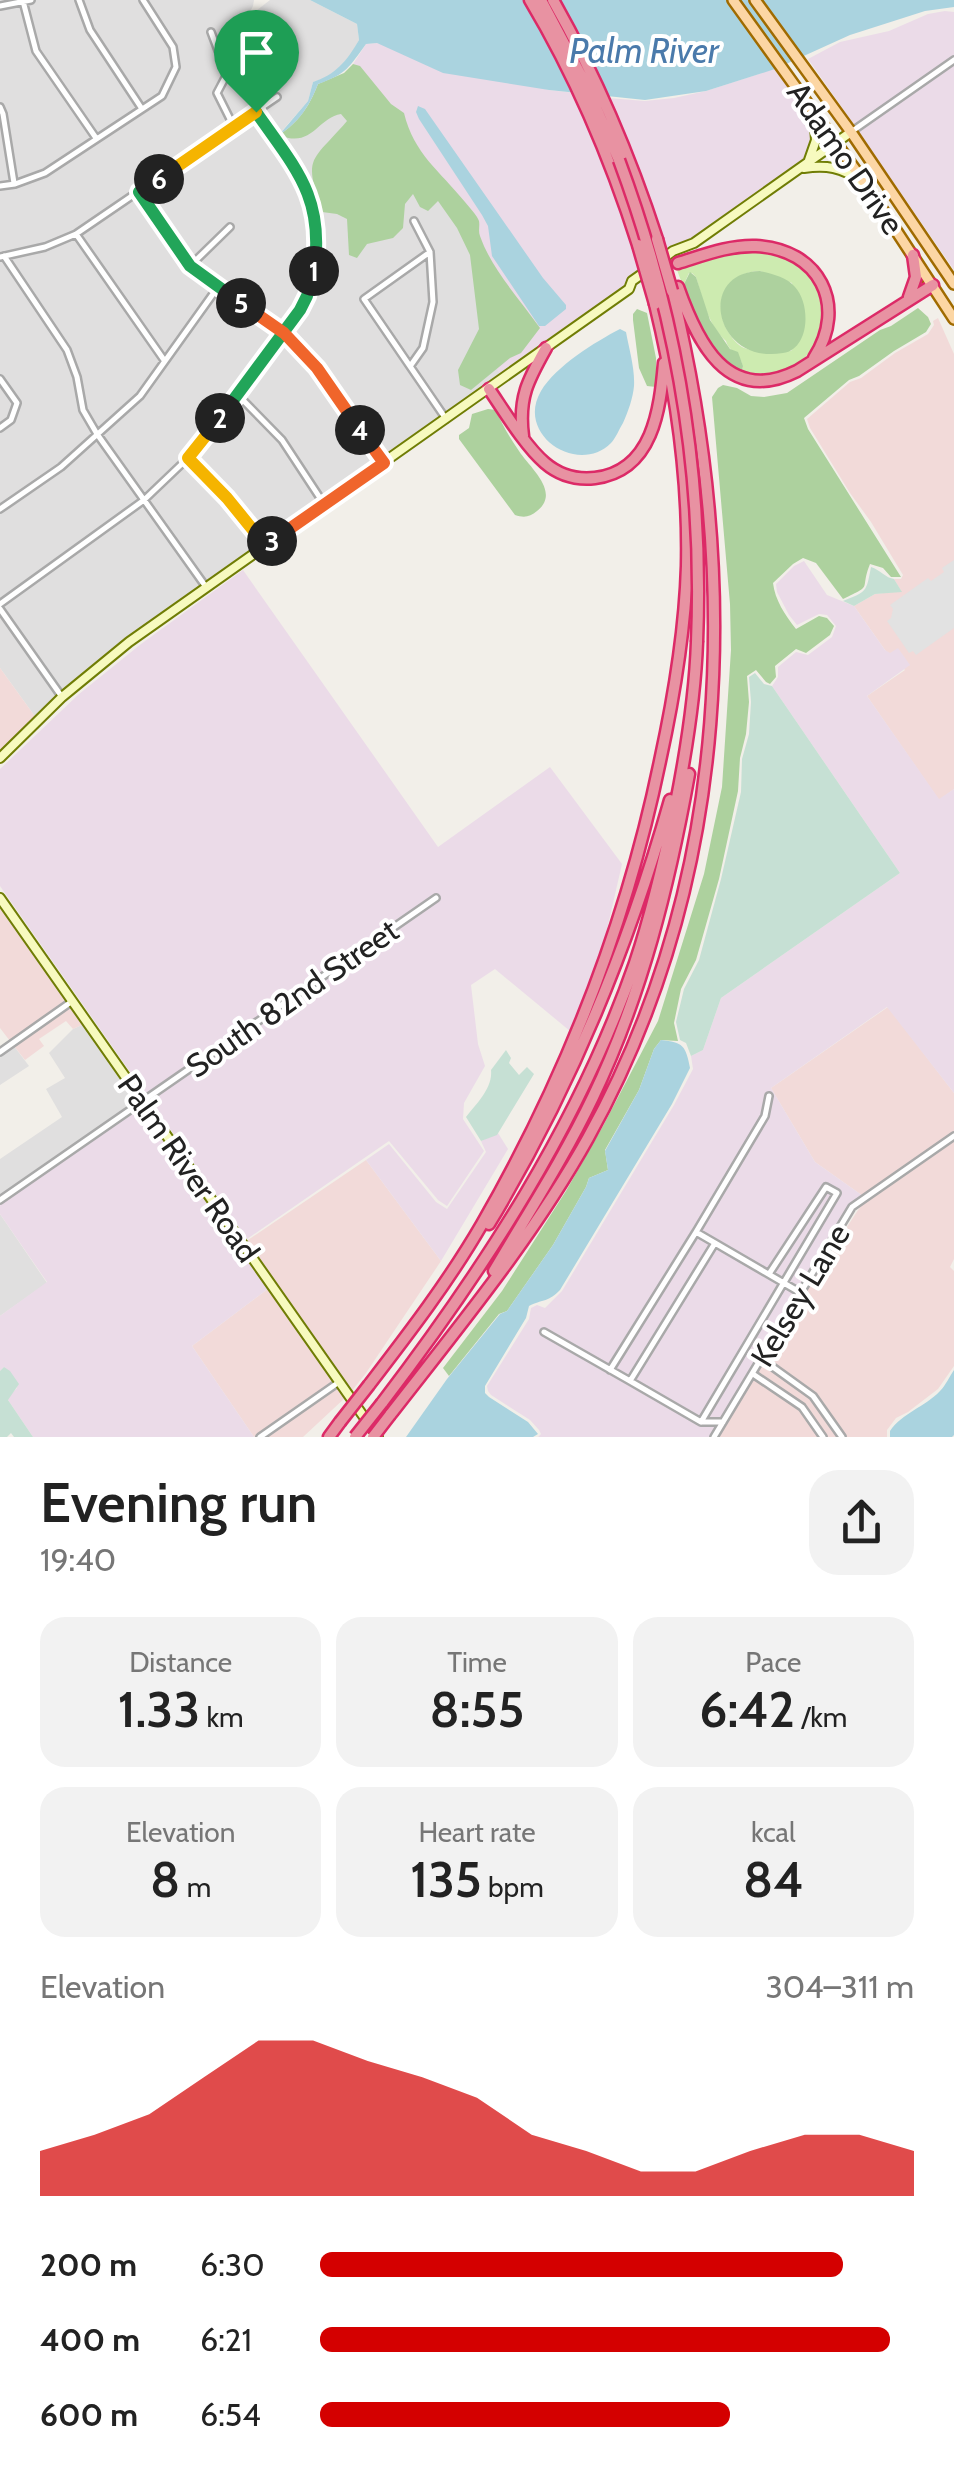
<!DOCTYPE html>
<html lang="en">
<head>
<meta charset="utf-8">
<style>
  :root { --surface:#fff; --page:#f2f2f2; --text:#222; --muted:#767676; --accent:#d40000 }
  body { margin:0; font-family:Cabin,sans-serif; background:var(--page); color:var(--text); height:100vh; display:flex; flex-direction:column; font-size:38px; white-space:nowrap }
  * { box-sizing:border-box; margin:0 }
  p { font-size:32px; color:var(--muted) }
  .icon { flex:none; width:55px; height:55px; fill:none; stroke:currentColor; stroke-width:2; stroke-linecap:round; stroke-linejoin:round }
  .map { position:relative; height:1437px; overflow:hidden }
  .drawer { display:flex; flex-direction:column; background:var(--surface); flex:1 }
  .drawer>* { flex:none }
  .pin { position:absolute; display:grid; place-items:center; width:85px; height:85px; color:#fff; margin:-102px -42px; border-radius:50% 50% 50% 0; rotate:-45deg; box-shadow:0 0 10px #0007 }
  .pin .icon { rotate:45deg }
  .km { position:absolute; width:50px; height:50px; margin:-25px; border-radius:50%; background:#222; color:#fff; font-size:28px; line-height:50px; text-align:center }
  .round { display:grid; place-items:center; flex:none; width:105px; height:105px; border-radius:30px; background:var(--page) }
  .summary { display:flex; align-items:center; justify-content:space-between; height:170px; padding:0 40px }
  h1 { font-size:55px; font-weight:600; line-height:75px }
  .stats { display:grid; grid-template-columns:repeat(3,1fr); gap:15px; height:170px; padding:10px 40px }
  .stats div { display:grid; align-content:center; border-radius:25px; background:var(--page); text-align:center }
  .stats b { font-size:50px; font-weight:600 }
  .stats small { font-size:28px; font-weight:400 }
  .stats p { font-size:28px }
  .chart { height:280px; padding:20px 40px }
  .chart p { display:flex; justify-content:space-between }
  .chart svg { width:100%; height:180px; margin-top:10px; fill:var(--accent); opacity:.7 }
  ul { padding:0 40px; list-style:none; font-size:32px }
  li { display:grid; grid-template-columns:160px 120px 1fr; align-items:center; height:75px }
  li i { height:25px; border-radius:12px; background:var(--accent) }
  .map>svg:first-child { display:block }
</style>
</head>
<body>
<div class="map">
<svg width="954" height="1437" viewBox="0 0 954 1437">
  <rect width="100%" height="100%" fill="#f2efe9"/>
  <path fill="#e0dfdf" d="M0 0H254L253 6 247 18 270 0H310L357 24 359 40 352 53 340 67 328 77 313 82 308 101 281 132 308 107 318 84 450 205 486 278 504 380 136 638 80 684 39 722 0 668Z
    M84 1024 139 1101 0 1196V1159L62 1117 46 1089 65 1078 49 1053 73 1029Z
    M14 1046 29 1066 0 1085V1056Z
    M0 1214 47 1283 0 1316Z"/>
  <path fill="#f2dad9" d="M938 318 954 354V789L939 800 867 696 905 670 885 650 854 606 875 594 901 591 894 579H901L903 575 871 522 850 493 810 428 807 419 850 382 861 378 895 353 928 334 934 325 933 321Z
    M0 668 39 722 0 758Z
    M0 904 68 1001 10 1041 0 1028Z
    M71 1006 84 1024 73 1029 66 1021 39 1039 44 1046 25 1060 14 1046Z
    M888 1007 954 1093V1133L863 1196 815 1162 771 1088Z
    M954 1140V1259L950 1267 954 1271V1366L938 1389 908 1412 896 1418 887 1430V1437H847L816 1394 766 1358 811 1282 862 1204Z
    M366 1160 441 1261 366 1373 351 1392 245 1242Z
    M269 1288 335 1382 254 1437 192 1346Z
    M762 1364 810 1398 838 1437H827L804 1405 757 1373Z
    M754 1379 799 1410 819 1437H717Z
    M338 1387 346 1397 303 1437H266Z"/>
  <path fill="#ebdbe8" d="M945 11 954 12V56L855 126 808 59 840 42 889 31 928 14Z
    M377 43 549 90 576 93 650 276 504 380 489 357 498 299 462 220 353 64 366 44Z
    M954 64V270L858 131Z
    M780 67 838 141 670 261 608 98 645 101 674 98 706 91Z
    M804 561 827 595 854 606 885 650 890 653 898 648 910 665 867 696 939 799 954 789V1093L887 1007 771 1088 815 1162 863 1196 849 1206 801 1288 788 1281 839 1194 838 1190 828 1184 823 1185 768 1269 700 1230 767 1118 773 1094 767 1093 762 1116 609 1365 544 1328 540 1333 697 1424 702 1426 717 1425 710 1437H538L541 1434 539 1430 530 1420 491 1395 488 1391 487 1386 529 1319 531 1308 537 1305 545 1308 562 1291 674 1105 693 1069 691 1056 703 1050 721 998 900 873 772 686 778 677V667L796 652 808 655 832 637 836 626 827 615 819 614 797 625 789 615 777 592 776 584 794 566Z
    M243 570 438 847 550 767 622 864 605 938 570 1031 495 969 471 985 478 1044 485 1066 464 1103 463 1119 484 1151 447 1206 438 1200 389 1141 247 1239 0 886V769L79 694 141 644Z
    M142 1106 269 1288 192 1346 254 1437H33L8 1400 7 1398 17 1388 4 1367 0 1371V1316L47 1282 0 1214V1203Z
    M498 1133 508 1149 441 1261 366 1160 389 1144 436 1202 447 1209 486 1152 481 1141Z
    M827 1191 832 1194 783 1278 773 1273Z
    M696 1236 710 1244 629 1377 614 1368Z
    M716 1247 779 1284 700 1418 634 1380Z
    M785 1287 797 1294 721 1419H707Z"/>
  <path fill="#cdebb0" fill-rule="evenodd" d="M733 249C747 250 766 248 780 252 785 254 789 258 793 261 799 265 807 269 812 275 821 288 826 305 823 320 815 362 784 382 742 371 746 357 729 353 726 341 708 325 703 300 696 277L692 273H689L683 286 677 270 688 264ZM760 271 792 283 801 337 791 351C776 350 754 353 742 347 735 343 730 335 726 328 712 299 728 272 760 271Z"/>
  <path fill="#add19e" d="M353 64 360 66 391 104 404 113C414 154 439 170 465 202 469 207 477 215 479 221 480 226 478 231 480 236 492 270 519 298 540 328L521 353 510 358 471 390 460 385 458 370 479 329 470 255 457 228 438 201 428 211 420 207 413 194 405 204 403 228 393 238 367 244 357 258 349 255 347 219 337 214 322 212C303 155 311 163 347 121L341 114C317 118 312 149 279 135 299 122 309 107 318 84L344 73Z
    M760 271C772 274 787 277 795 287 811 304 810 349 783 353 714 365 696 272 760 271Z
    M690 272 696 277 710 320 730 349 738 352 743 366 742 371C707 353 696 321 683 286Z
    M918 308 928 317 931 324 926 332 894 351 859 376 849 380 804 418 808 429 901 577H891L883 568 870 564C859 591 875 584 843 599L816 563 803 558 793 564 773 583C775 600 785 615 796 629L819 616 827 618 834 626 830 635 806 653 796 649 775 666 776 677 770 684 766 682 756 670 747 676 749 702 746 734 740 758 738 791 719 879 696 960 681 989 674 1023 678 1041 661 1040 654 1049 639 1090 605 1150 608 1170 589 1178 586 1187 553 1245 507 1311 499 1314 449 1376 443 1368 502 1291 566 1191 603 1126 658 1021 704 874 722 787 731 650 730 604 712 397 718 388 723 385 737 388 751 396 764 397 787 393 880 330 891 326Z
    M637 309 647 313 656 358V387L647 386 639 368 633 320V314Z
    M488 409 496 410C502 425 510 438 519 451 530 468 561 492 537 511 530 517 524 518 515 515L459 439V435L469 428 472 414Z"/>
  <path fill="#c6e0d4" d="M871 567C880 570 886 578 894 579L902 592 875 594 854 606 843 601C867 591 866 593 871 567Z
    M755 673 764 684 772 686 900 873 721 998 703 1050 691 1056 686 1043 680 1040 676 1022 684 989 699 960 721 879 741 792 742 759 749 734 751 702 749 677Z
    M506 1050 511 1058 509 1063 519 1075 527 1067 534 1074 497 1135 481 1141 466 1117C476 1104 493 1088 491 1070Z
    M4 1367 10 1371 19 1384 8 1400 33 1437H14L11 1433 7 1437H0V1371Z"/>
  <path fill="#e2e2e2" d="M954 560V628L916 655 913 651 909 653 887 621 891 618 893 609 890 605 928 578 931 581 944 572 942 568Z"/>
  <path fill="#aad3df" d="M310 0H954V7L925 11 850 35 775 69 706 91 645 100 549 90 443 73 377 43 366 44C349 67 347 74 318 84 309 107 299 122 279 135L308 101 313 82C335 75 347 61 359 40L357 24Z
    M418 106 425 109 543 278 566 305V309L545 326H539L492 256 488 226 482 215 419 119 416 112Z
    M620 329 626 332C629 349 635 368 634 386 633 398 628 412 623 423 619 429 616 438 611 443 578 476 515 435 541 391 556 366 595 342 620 329Z
    M661 1040C683 1042 686 1046 690 1068L672 1104 560 1290C549 1302 543 1299 529 1306L526 1318 485 1386V1393L489 1397 528 1422 538 1434 533 1437H406L447 1379 500 1314 507 1311 553 1245 586 1187 589 1178 608 1170 605 1151 639 1090 654 1049Z
    M954 1370V1435L952 1437H890V1431C902 1413 925 1407 940 1391 946 1385 949 1377 954 1370Z"/>
  <g fill="none" stroke-linecap="round" stroke-linejoin="round">
    <g stroke="#a9a9a9" stroke-width="10">
      <path id="street" d="M79 0 90 30 142 109
        M23 1 36 51 96 138
        M0 6 31 0
        M211 32 227 74 217 93 233 125
        M0 107 3 114 14 183
        M851 132 954 60
        M0 186 15 184 45 173 162 96 176 67 173 47 143 0
        M139 192 190 266 283 333 317 368 382 461
        M76 234 164 360
        M430 252 364 299 446 419
        M4 256 67 350 77 377 83 410 97 434 206 587
        M0 257 45 247 76 234 277 97
        M190 266 230 227
        M411 365 423 348 433 302 430 252 414 221
        M0 379 17 403 11 420 0 428
        M238 395 282 440 324 504
        M188 458 227 498 265 546
        M0 509 61 467 140 396 218 287
        M0 604 144 500 188 458 300 311 313 280 318 245 316 217 298 172 256 112
        M0 609 62 697
        M0 1052 71 1002
        M0 1200 436 898
        M696 1232 765 1116 769 1096
        M544 1332 630 1381
        M763 1360 813 1396 842 1437
        M610 1370 696 1232 715 1243
        M753 1374 802 1407 823 1437
        M701 1422 837 1193 826 1187 769 1274
        M723 1422H701L630 1381 715 1243 801 1293
        M260 1437 339 1382
        M714 1437 852 1207 954 1136"/>
    </g>
    <g stroke="#707d05" stroke-width="12">
      <path id="secondary" d="M809 160 816 140 814 115
        M804 168C826 165 842 167 860 181
        M660 261 673 251 694 243 851 132
        M0 758 62 697 129 642 629 289 632 281 649 269
        M0 898 378 1437"/>
    </g>
    <g stroke="#a06b00" stroke-width="14">
      <path id="primary" d="M733 0 867 186 954 319
        M755 0 851 132 954 284"/>
    </g>
    <g stroke="#dc2a67" stroke-width="15">
      <path id="highway" d="M530 0C576 77 611 160 638 245
        M541 0 585 83 619 160
        M553 0C596 76 630 156 657 239
        M678 263C704 255 729 245 756 246 819 249 848 305 814 358
        M678 287C697 341 727 406 797 371L933 285
        M909 297 916 277 913 255
        M489 389C504 411 525 446 545 463 559 475 577 480 595 478 653 471 660 409 664 363
        M523 436C518 398 528 380 546 348
        M489 1224C569 1091 628 949 670 800
        M494 1271C528 1213 564 1158 593 1097 642 995 669 885 689 774
        M369 1385C409 1333 449 1281 482 1224 566 1078 626 926 660 761 674 697 685 632 687 566 689 478 676 390 655 304
        M382 1403C485 1268 579 1124 635 963 652 912 664 861 675 808 686 753 695 699 697 642
        M390 1415C460 1325 533 1237 588 1138 733 877 741 575 672 291
        M329 1437 340 1422"/>
    </g>
    <use href="#street" stroke="#fff" stroke-width="5"/>
    <use href="#secondary" stroke="#f7fabf" stroke-width="8"/>
    <use href="#primary" stroke="#fcd6a4" stroke-width="9"/>
    <use href="#highway" stroke="#e892a2" stroke-width="10"/>
    <g stroke="#dc2a67" stroke-width="15" stroke-linecap="butt">
      <path id="highway-bridge" d="M619 160C677 316 704 476 697 642
        M657 239 672 291
        M638 245 655 304
        M340 1422 369 1385
        M355 1437 382 1403
        M373 1437 390 1415"/>
    </g>
    <use href="#highway-bridge" stroke="#e892a2" stroke-width="10"/>
  </g>
  <g fill="none" stroke-linecap="round" stroke-linejoin="round">
    <g stroke="#fff" stroke-width="20">
      <path id="split-1" d="M256 112C295 168 325 197 314 271"/>
    </g>
    <g stroke="#fff" stroke-width="20">
      <path id="split-2" d="M220 418 300 310 307 296 314 271"/>
    </g>
    <g stroke="#fff" stroke-width="20">
      <path id="split-3" d="M220 418 188 458 227 498 266 546 272 541"/>
    </g>
    <g stroke="#fff" stroke-width="20">
      <path id="split-4" d="M272 541 384 463 360 430"/>
    </g>
    <g stroke="#fff" stroke-width="20">
      <path id="split-5" d="M241 303 284 333 317 368 360 430"/>
    </g>
    <g stroke="#fff" stroke-width="20">
      <path id="split-6" d="M159 179 139 192 190 266 241 303"/>
    </g>
    <g stroke="#fff" stroke-width="20">
      <path id="split-7" d="M159 179 256 112"/>
    </g>
    <use href="#split-1" stroke="#22a559" stroke-width="12"/>
    <use href="#split-2" stroke="#22a559" stroke-width="12"/>
    <use href="#split-3" stroke="#f5b400" stroke-width="12"/>
    <use href="#split-4" stroke="#f0652b" stroke-width="12"/>
    <use href="#split-5" stroke="#f0652b" stroke-width="12"/>
    <use href="#split-6" stroke="#22a559" stroke-width="12"/>
    <use href="#split-7" stroke="#f5b400" stroke-width="12"/>
  </g>
  <g text-anchor="middle" dominant-baseline="central" stroke-width="8" stroke-linejoin="round" paint-order="stroke">
    <g font-size="32" fill="#222" stroke="#fff">
      <text transform="translate(846 158) rotate(55)">Adamo Drive</text>
      <text transform="translate(292 998) rotate(-35)">South 82nd Street</text>
      <text transform="translate(189 1168) rotate(55)">Palm River Road</text>
      <text transform="translate(800 1295) rotate(-59)">Kelsey Lane</text>
    </g>
    <g font-size="35" font-style="italic" fill="#4a7aab" stroke="#fff">
      <text x="644" y="50">Palm River</text>
    </g>
  </g>
</svg>
<div class="pin" style="left:256px;top:112px;background:#1e9e55"><svg class="icon" aria-label="arrive" viewBox="0 0 24 24"><path d="M6 21V4h12l-3 4 3 4H6"/></svg></div>
<b class="km" style="left:314px;top:271px">1</b>
<b class="km" style="left:220px;top:418px">2</b>
<b class="km" style="left:272px;top:541px">3</b>
<b class="km" style="left:360px;top:430px">4</b>
<b class="km" style="left:241px;top:303px">5</b>
<b class="km" style="left:159px;top:179px">6</b>
</div>
<section class="drawer">
<div class="summary"><div><h1>Evening run</h1><p>19:40</p></div><a class="round"><svg class="icon" aria-label="share" viewBox="0 0 24 24"><path d="M12 15V3M7 8l5-5 5 5M5 13v7h14v-7"/></svg></a></div>
<div class="stats">
<div><p>Distance</p><b>1.33<small> km</small></b></div>
<div><p>Time</p><b>8:55</b></div>
<div><p>Pace</p><b>6:42<small> /km</small></b></div>
</div>
<div class="stats">
<div><p>Elevation</p><b>8<small> m</small></b></div>
<div><p>Heart rate</p><b>135<small> bpm</small></b></div>
<div><p>kcal</p><b>84</b></div>
</div>
<div class="chart"><p><span>Elevation</span>304–311 m</p>
<svg viewBox="0 0 160 44" preserveAspectRatio="none"><path d="M0 44V33L10 29L20 24L30 15L40 6L50 6L60 11L70 15L80 20L90 29L100 33L110 38L120 38L130 33L140 29L150 29L160 33V44z"/></svg>
</div>
<ul>
<li><b>200 m</b>6:30<i style="width:88%"></i></li>
<li><b>400 m</b>6:21<i style="width:96%"></i></li>
<li><b>600 m</b>6:54<i style="width:69%"></i></li>
</ul>
</section>
</body>
</html>
